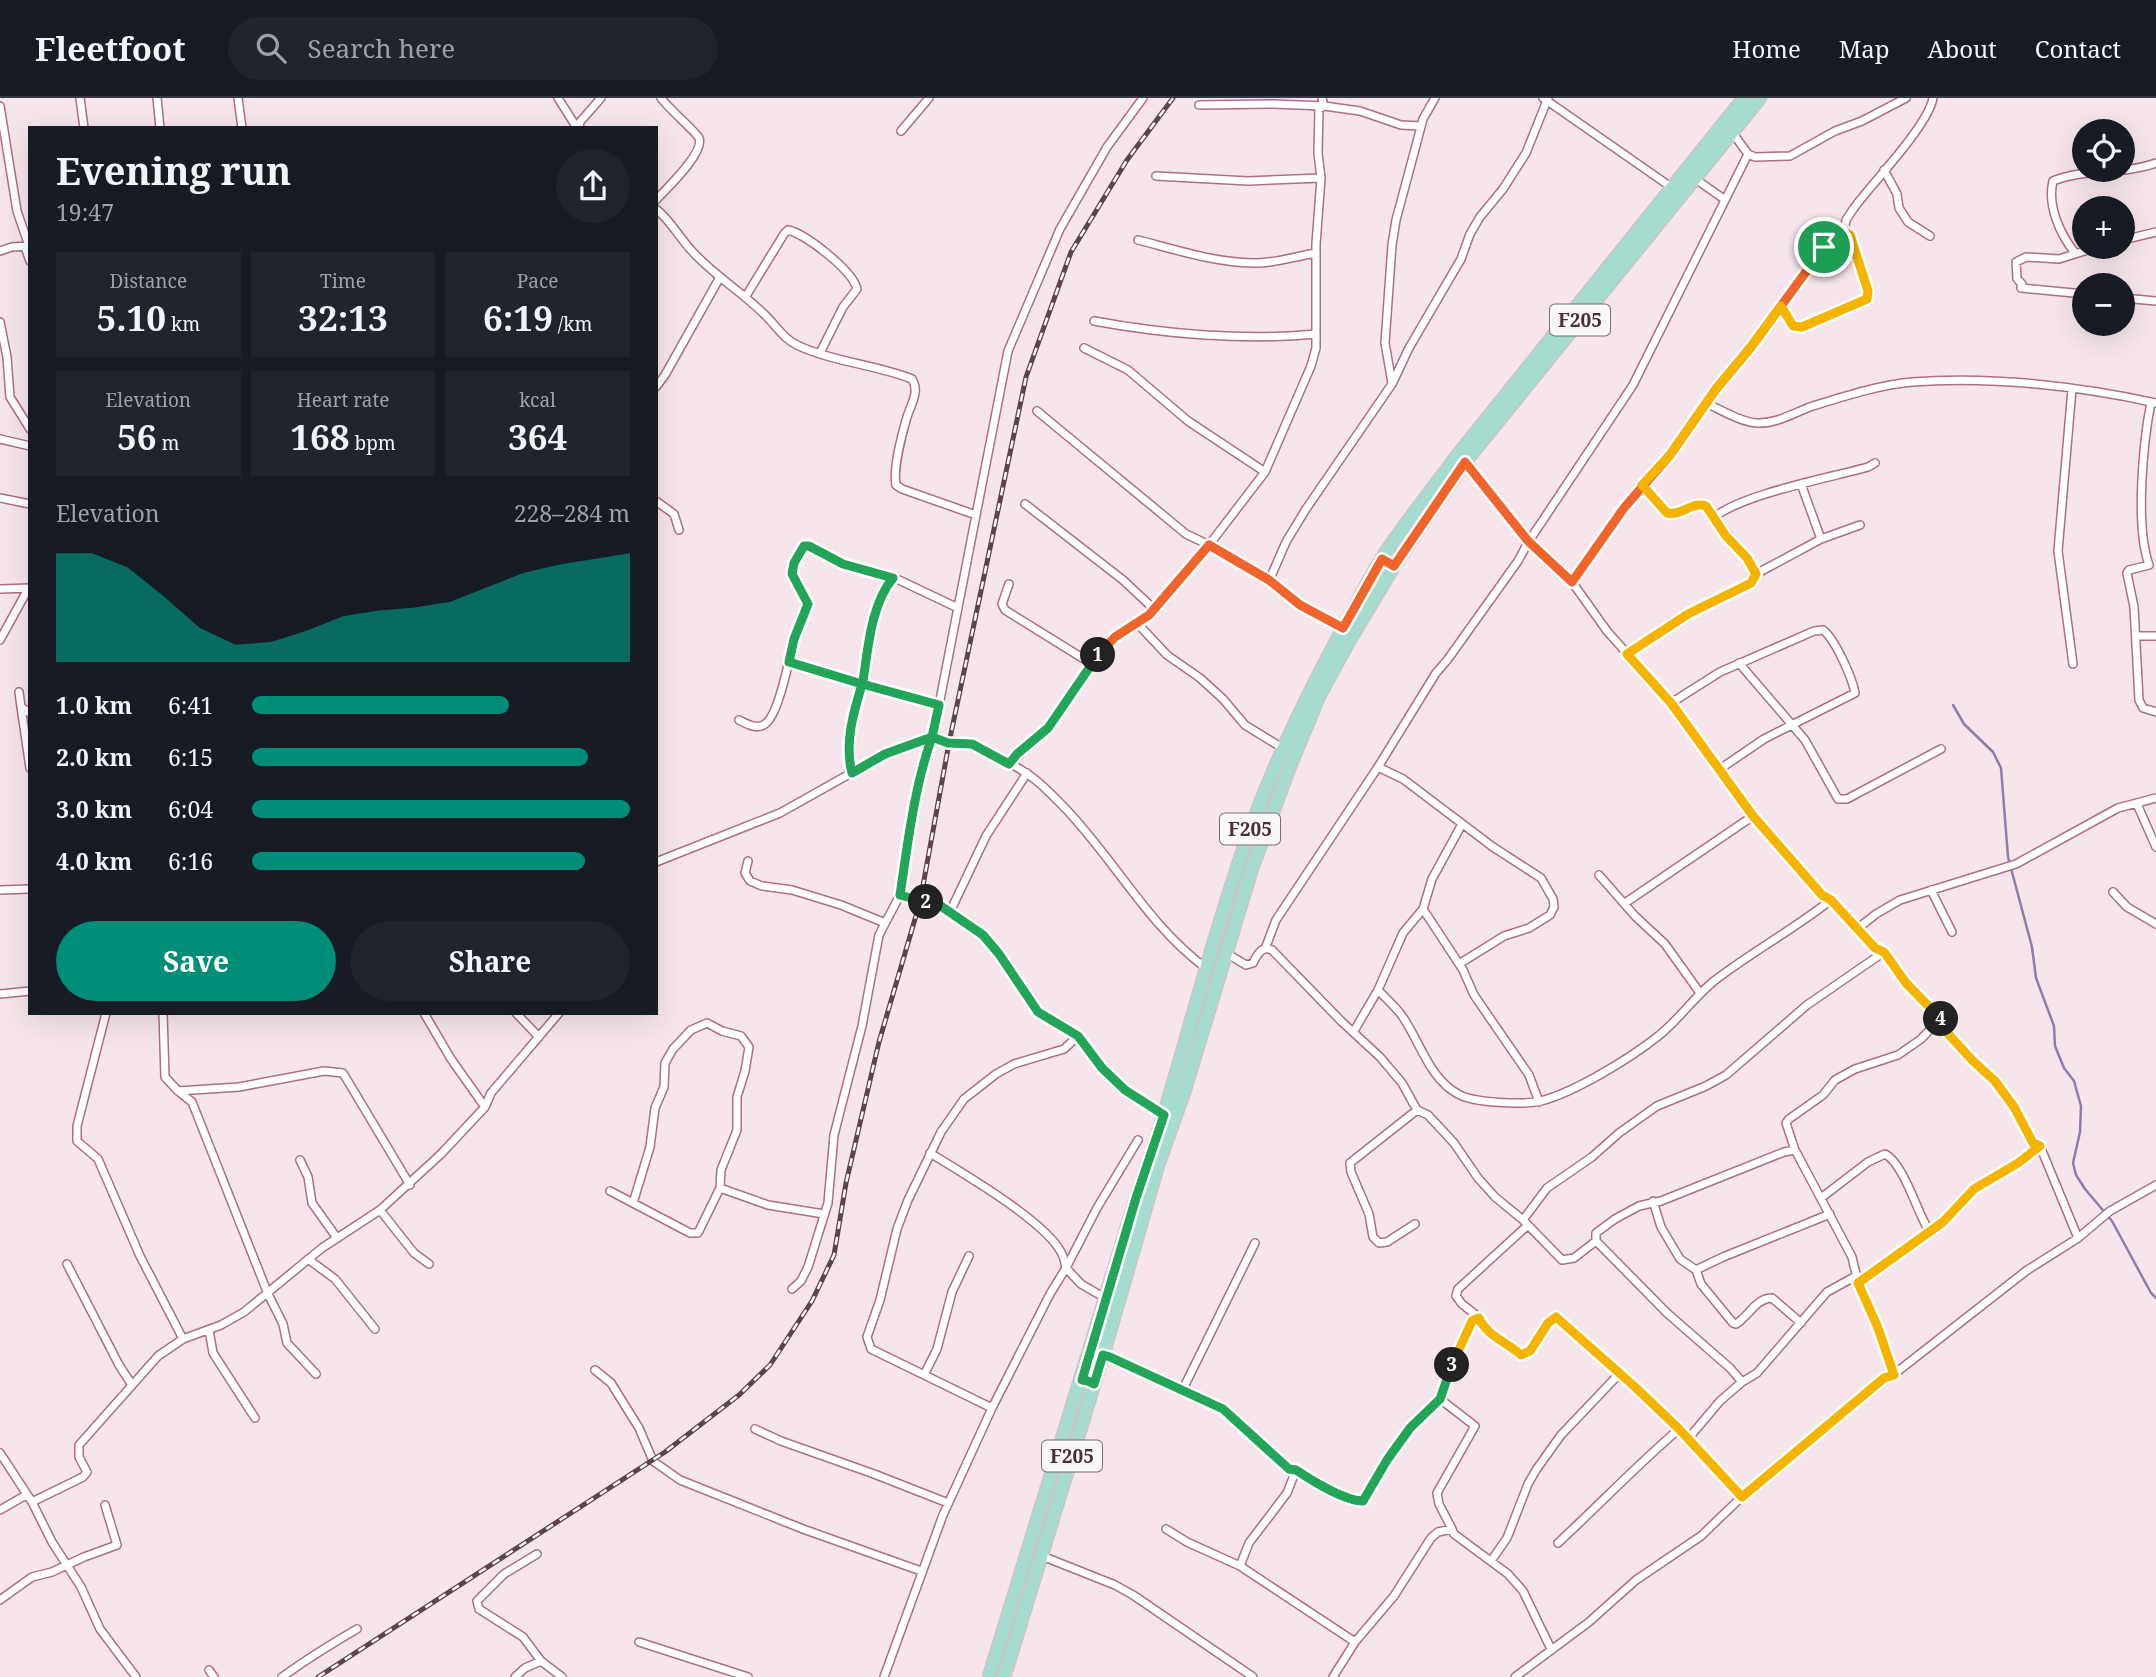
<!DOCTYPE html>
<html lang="en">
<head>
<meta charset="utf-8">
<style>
  :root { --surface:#171b24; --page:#20242c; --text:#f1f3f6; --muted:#9ea1a6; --line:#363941; --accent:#018e78 }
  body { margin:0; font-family:"Noto Serif",serif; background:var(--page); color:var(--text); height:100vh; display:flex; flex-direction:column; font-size:26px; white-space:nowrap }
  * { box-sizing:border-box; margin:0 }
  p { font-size:23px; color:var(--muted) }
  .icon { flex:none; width:38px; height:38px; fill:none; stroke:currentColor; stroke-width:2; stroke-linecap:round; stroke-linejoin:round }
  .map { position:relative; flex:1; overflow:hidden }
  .drawer { position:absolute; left:28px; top:28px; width:630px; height:889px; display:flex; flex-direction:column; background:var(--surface); border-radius:0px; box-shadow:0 7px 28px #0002 }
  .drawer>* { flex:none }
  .buttons { position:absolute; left:2072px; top:21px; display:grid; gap:14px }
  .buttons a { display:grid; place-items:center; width:63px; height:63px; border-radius:50%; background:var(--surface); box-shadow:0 7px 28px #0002; font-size:35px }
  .pin { position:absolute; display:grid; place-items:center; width:60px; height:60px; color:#fff; margin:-30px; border:4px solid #fff; border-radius:50%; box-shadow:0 2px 7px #0007 }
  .km { position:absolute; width:35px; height:35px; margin:-18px; border-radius:50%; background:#222; color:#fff; font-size:19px; line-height:35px; text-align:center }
  .round { display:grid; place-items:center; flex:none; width:74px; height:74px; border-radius:37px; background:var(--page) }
  .overview { display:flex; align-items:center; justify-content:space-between; height:119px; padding:0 28px }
  h1 { font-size:38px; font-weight:700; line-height:52px }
  .figures { display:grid; grid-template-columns:repeat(3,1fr); gap:10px; height:119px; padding:7px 28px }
  .figures div { display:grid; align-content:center; border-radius:0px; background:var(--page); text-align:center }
  .figures b { font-size:35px; font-weight:700 }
  .figures small { font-size:19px; font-weight:400 }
  .figures p { font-size:19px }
  .chart { height:196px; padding:14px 28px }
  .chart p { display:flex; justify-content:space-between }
  .chart svg { width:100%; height:126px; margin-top:7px; fill:var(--accent); opacity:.7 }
  .action { display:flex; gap:14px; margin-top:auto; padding:14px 28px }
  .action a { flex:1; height:80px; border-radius:42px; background:var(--accent); color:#fff; font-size:28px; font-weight:700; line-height:80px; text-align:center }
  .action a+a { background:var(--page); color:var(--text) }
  ul { padding:0 28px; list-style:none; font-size:23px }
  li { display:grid; grid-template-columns:112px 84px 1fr; align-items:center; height:52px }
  li i { height:18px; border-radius:9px; background:var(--accent) }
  header { display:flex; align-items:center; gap:42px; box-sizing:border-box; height:98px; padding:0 35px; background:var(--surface); border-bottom:2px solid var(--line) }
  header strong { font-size:33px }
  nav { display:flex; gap:38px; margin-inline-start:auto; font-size:24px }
  .search { width:490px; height:63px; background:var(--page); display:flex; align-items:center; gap:18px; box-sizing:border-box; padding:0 24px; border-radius:38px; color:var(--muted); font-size:26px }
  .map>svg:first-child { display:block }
</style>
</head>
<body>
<header>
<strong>Fleetfoot</strong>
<div class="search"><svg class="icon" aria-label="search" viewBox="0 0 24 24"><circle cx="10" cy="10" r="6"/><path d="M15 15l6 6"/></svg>Search here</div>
<nav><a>Home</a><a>Map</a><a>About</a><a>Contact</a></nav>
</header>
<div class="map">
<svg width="2156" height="1579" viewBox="0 0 2156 1579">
  <rect width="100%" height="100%" fill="#f6e6eb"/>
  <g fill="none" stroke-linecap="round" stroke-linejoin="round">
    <path stroke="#907bad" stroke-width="2.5" d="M1953 607 1964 626 1993 654 2001 670 2008 759 2032 849 2036 880 2054 928 2055 948 2064 970 2074 983 2081 1008 2080 1034 2073 1065 2076 1077 2085 1091 2112 1123 2151 1195 2156 1200"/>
    <g stroke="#b06d86" stroke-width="10">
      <path id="minor" d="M80 0 84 30
        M157 0 160 30
        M238 0 242 30
        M558 0 577 30
        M1543 0 1671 89
        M1199 7 1273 6 1324 8 1322 0
        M0 8 17 113 29 148
        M579 30 580 24 601 0
        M901 33 929 0
        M1732 34 1748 56
        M1884 72 1897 96 1899 110 1908 124 1930 138
        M1156 78 1248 83 1321 80 1316 146V250L1311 268 1265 374 1209 447 1269 483
        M1321 80 1318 55 1319 11 1324 8 1360 13 1401 27 1421 28
        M1694 80 1724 101
        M656 102C666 91 705 55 699 40 695 33 668 10 661 0
        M656 111C671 123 679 139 691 152 712 176 741 193 764 216 776 227 783 241 799 248 834 264 877 267 912 281 920 294 911 306 907 319 902 336 893 371 896 387L902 391 976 417
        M1138 142C1177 152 1216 165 1257 165 1276 165 1297 158 1316 155
        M2123 142 2156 134
        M25 149 30 163
        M0 153 12 149 29 148
        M2075 155C2060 136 2047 108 2053 83 2085 70 2123 77 2156 65
        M2084 196 2021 190 2022 186 2017 181 2016 164 2026 159 2059 161 2097 149
        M746 198 784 136 788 132C806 136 853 173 857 191L843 209 820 255
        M2123 200 2156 203
        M1781 208 1793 228 1802 229 1867 201C1870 188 1854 140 1844 133
        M1094 223C1164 236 1246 243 1316 236
        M0 224 7 259 10 299 30 331
        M1084 250 1128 272 1188 323 1265 374
        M1392 285 1385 245 1392 147 1396 122 1418 40 1423 21 1435 0
        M656 289 665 277 720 179
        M2072 291 2058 453 2073 566
        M2151 304C2143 345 2135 428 2149 467L2129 472 2127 475 2134 509 2139 602 2143 610 2156 614
        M1708 306 1716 291 1751 249 1824 149 1844 133 1846 122 1854 110C1873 84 1928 28 1933 0
        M0 341 30 348
        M1465 364 1529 443 1572 484 1607 533 1671 605 1753 718 1822 797 1831 802 1875 850 1884 854 1906 885 1941 920 1921 941 1898 957 1855 971 1835 982 1823 997 1789 1021 1786 1025 1795 1052
        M1801 386 1821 441
        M0 400 30 406
        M656 403 674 416 679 432
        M1025 406 1123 482 1154 511
        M1713 420C1742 396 1829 380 1868 369L1875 365
        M1756 476 1821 441 1860 427
        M1572 484 1624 410 1670 357 1708 306C1723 313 1741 324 1757 325 1777 326 1795 314 1813 308 1845 298 1879 287 1912 284 1991 278 2079 288 2156 305
        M1009 486 1002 506 1005 512 1092 566
        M0 491 30 490
        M1136 524 1167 557 1200 580 1223 601 1245 627 1284 651
        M1343 530 1300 507 1269 483 1286 444 1306 411 1392 286 1409 250 1461 161 1470 136 1480 119 1503 91 1526 55 1548 0
        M2136 538H2156
        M0 542 28 491
        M1627 556 1688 516 1751 485 1756 476 1753 469 1706 408C1692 403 1682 418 1667 415L1642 387
        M789 564 862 586 939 607
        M1739 565 1805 642 1838 701H1847L1941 651
        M19 594 21 609 30 615
        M1671 605 1720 574 1814 533 1823 532C1835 541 1852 579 1855 595L1764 641 1720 671
        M21 609 30 670
        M739 622C747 626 757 632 765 626 779 617 789 560 794 543 798 531 803 518 809 506L792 476 794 465 804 448H809L843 466 899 482 958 510
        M1009 666 1048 630 1101 553 1115 539 1149 517 1209 447 1186 436 1037 313
        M1378 669 1403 681 1493 749 1541 780 1553 801 1554 809 1550 817 1529 830 1504 838 1459 866
        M852 675C844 643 855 615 862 584 871 550 870 508 893 480
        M2137 706 2156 749
        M748 763 745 775 750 783 762 788 792 792 841 807 885 825
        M656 764 780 715 885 656 932 639C948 645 961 643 974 647 992 653 1010 665 1026 675 1039 683 1050 695 1061 706 1112 757 1147 827 1206 870
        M1599 777 1635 818 1665 846 1700 895
        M0 792 30 791
        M1931 792 1952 834
        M2113 794 2127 809 2156 826
        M900 797 920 804H935L983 837 999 856 1038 914 1078 938
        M1625 805 1753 718
        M1423 811 1463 872 1474 897 1529 977 1539 1004
        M950 814 986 738 1027 675
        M1857 831 1876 816 1900 802 2016 766 2118 710 2156 700
        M1265 851 1276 822 1378 669 1436 575 1448 561 1518 463 1529 443 1633 287 1748 56 1755 59 1790 58 1835 33 1862 23 1906 0
        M1226 855 1246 867 1253 865C1257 857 1262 847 1272 852L1341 923 1380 959 1402 985 1417 1012 1428 1017 1454 1045 1478 1080 1495 1099 1523 1122 1562 1162 1574 1160 1596 1143V1135L1615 1121 1639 1108 1661 1103 1784 1054 1795 1052 1852 1159C1860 1200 1884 1236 1893 1277L1884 1280 1753 1388 1701 1438 1636 1482 1589 1524 1515 1579
        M1378 892C1385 899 1393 907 1400 915 1419 940 1428 980 1458 996 1473 1005 1524 1007 1541 1003 1575 994 1629 961 1657 939 1678 923 1693 900 1714 883 1752 854 1794 831 1831 802
        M0 896 30 893
        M106 915 77 1028V1043L98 1061 140 1158 183 1241
        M163 915 165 979 178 993 192 1004 268 1196 283 1226 287 1245 316 1276
        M424 915 451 961 485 1009
        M516 915 539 939
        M1941 921V928L1973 963 1995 983 2014 1009 2033 1045 2040 1048 2078 1140
        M1354 933 1378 892 1403 835 1423 811 1432 781 1462 726
        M178 993 239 989 324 973 343 975 410 1087
        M930 1055C961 1074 1045 1123 1061 1154 1064 1159 1065 1165 1066 1170L1097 1110 1138 1042
        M300 1062 308 1079 312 1105 337 1140
        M610 1093 690 1135H698L720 1090
        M1821 1100 1868 1064 1885 1056C1904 1066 1917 1114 1929 1133
        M1653 1103 1661 1129 1680 1161 1696 1172 1701 1186 1733 1225 1736 1226C1749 1218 1756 1200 1772 1200L1801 1225
        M633 1105 650 1049 655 1010 664 989 665 965 673 951 691 932 707 925 722 933 741 938 749 949 745 973 737 999V1032L721 1072 720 1090 768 1107 824 1116
        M380 1112 414 1155 429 1166
        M1523 1122 1547 1090 1592 1059 1619 1035 1657 1008 1706 988 1726 977 1807 907 1884 854
        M1415 1126 1387 1144 1379 1145 1373 1139 1369 1116 1351 1074 1350 1065 1417 1012
        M1528 1127 1458 1191 1456 1198 1462 1206 1480 1220 1482 1226 1499 1242 1521 1257 1530 1253 1548 1225 1556 1219 1635 1288 1679 1331 1742 1399
        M1596 1143 1667 1215 1730 1270 1742 1284 1757 1275 1827 1194 1856 1178
        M308 1161 335 1181 375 1231
        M67 1166 119 1267 132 1287
        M1696 1172 1723 1159 1830 1116
        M1858 1185 1943 1124 1974 1091 2028 1059 2040 1048
        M792 1191 801 1183 808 1169 828 1105 834 1037 862 928 879 837 900 797 916 700 939 607 1008 253 1060 131 1107 49 1143 0
        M1105 1200 1081 1186 1066 1170 1050 1196 992 1310 871 1251 867 1239 880 1202 897 1131 908 1102 941 1034 964 1001 996 976 1014 966 1064 951 1078 938 1102 970 1125 992 1164 1017
        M209 1232 213 1255 255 1320
        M1103 1257 1223 1311 1289 1371 1296 1372 1287 1395 1249 1445 1240 1468
        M595 1272 611 1285 639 1330 653 1363 680 1382 803 1431 921 1473
        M925 1275 937 1251 952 1194 969 1158
        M1893 1277 2026 1173 2078 1140 2110 1113 2156 1087
        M1182 1293 1255 1145
        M1440 1301 1475 1328 1437 1395 1439 1406 1452 1431
        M755 1331 781 1343 874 1376 948 1405
        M1688 1341 1720 1303 1742 1284
        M0 1355 32 1404 52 1444 81 1489 100 1531 136 1579
        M1296 1372 1345 1398 1363 1403 1387 1362 1411 1330 1440 1301 1448 1277 1472 1223 1480 1220
        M32 1404 83 1379 87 1374 79 1359V1347L158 1258 183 1241 221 1227 244 1214 322 1150 380 1112 441 1056 485 1009 491 995 559 915
        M0 1412 26 1397
        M1166 1431 1187 1444 1240 1468 1355 1544 1333 1579
        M1558 1445C1599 1407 1637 1367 1679 1331
        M537 1456 504 1476 477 1503 479 1511 523 1539 541 1563
        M1042 1458 1115 1487 1133 1497 1253 1579
        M1491 1463 1507 1440 1528 1386 1536 1372 1561 1337 1620 1275
        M0 1502 32 1479 52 1474 84 1459 117 1447 105 1407
        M639 1544 748 1579
        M1355 1544 1394 1498 1431 1440 1438 1434 1452 1431 1454 1436 1508 1476 1523 1493 1551 1551
        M209 1572 214 1579
        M282 1579C307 1561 331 1546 357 1531
        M515 1579 525 1570 541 1563 562 1579
        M884 1579 943 1417 992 1310"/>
    </g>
    <g stroke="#ccc4c7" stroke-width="15">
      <path id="primary" d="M989 1579 1136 1100C1179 982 1205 859 1247 741 1273 666 1308 595 1346 525 1358 504 1369 481 1382 460 1405 425 1432 392 1457 358L1744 0
        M1004 1579 1103 1257 1158 1067 1184 994 1252 770 1290 668 1319 598 1348 545 1394 468 1465 364 1760 0"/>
    </g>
    <use href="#minor" stroke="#fff" stroke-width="7"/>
    <use href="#primary" stroke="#a5dccf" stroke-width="12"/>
    <g stroke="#5e434c" stroke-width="5">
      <path id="rail" d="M318 1579 665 1354 739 1297 770 1267 812 1203 834 1157 846 1085 879 944 920 804 949 645 1026 279 1071 154 1127 62 1173 0"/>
    </g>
    <use href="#rail" stroke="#f8f8f8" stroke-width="2.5" stroke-dasharray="8" stroke-linecap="butt"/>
  </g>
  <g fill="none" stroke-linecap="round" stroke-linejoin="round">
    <g stroke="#fff" stroke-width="14">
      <path id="split-1" d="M1098 557 1115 539 1149 517 1209 447 1269 482 1300 507 1343 530 1382 461 1394 468 1465 364 1528 443 1572 484 1624 410 1670 357 1716 291 1751 249 1824 149"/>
    </g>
    <g stroke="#fff" stroke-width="14">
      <path id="split-2" d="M926 804 900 797C908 744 914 690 932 639L885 656 852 675C844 644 854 613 863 583 868 551 871 506 893 480L843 466 809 448H804L794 465 792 476 808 506 794 541 789 564 862 586 939 607 932 639 948 645 972 646 1009 666 1017 656 1048 630 1098 557"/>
    </g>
    <g stroke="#fff" stroke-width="14">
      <path id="split-3" d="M926 804H935L983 837 999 856 1038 914 1078 938 1102 970 1125 992 1164 1017 1136 1100 1082 1282 1088 1283 1094 1286 1103 1257 1110 1259 1223 1311 1289 1371 1296 1372C1311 1382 1345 1403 1363 1403L1387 1362 1410 1330 1440 1301 1452 1267"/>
    </g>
    <g stroke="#fff" stroke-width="14">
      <path id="split-4" d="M1452 1267 1472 1223 1479 1220C1486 1237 1508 1245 1521 1257L1530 1253 1548 1225 1556 1219 1634 1288 1679 1331 1742 1399 1884 1280 1894 1277 1878 1230 1858 1185 1943 1124 1974 1091 2018 1065 2040 1048 2033 1045 2014 1009 1995 983 1973 963 1941 928V921"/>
    </g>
    <g stroke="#fff" stroke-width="14">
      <path id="split-5" d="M1824 149 1844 133 1850 137 1868 193 1867 201 1802 229 1793 228 1781 208 1751 249 1716 291 1670 357 1642 387 1667 415C1682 418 1692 403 1706 408L1726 438 1747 460 1756 476 1751 485 1688 516 1627 556 1671 605 1753 718 1822 797 1831 802 1875 850 1884 854 1906 885 1941 921"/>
    </g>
    <use href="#split-1" stroke="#f0652b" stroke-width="9"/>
    <use href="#split-2" stroke="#22a559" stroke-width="9"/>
    <use href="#split-3" stroke="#22a559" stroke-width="9"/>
    <use href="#split-4" stroke="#f5b400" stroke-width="9"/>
    <use href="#split-5" stroke="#f5b400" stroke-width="9"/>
  </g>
  <g text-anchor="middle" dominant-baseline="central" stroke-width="6" stroke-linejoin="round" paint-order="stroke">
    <g fill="#f8f8f8" stroke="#7e6a71" stroke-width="2">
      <rect x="1550" y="206.5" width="60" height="31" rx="5"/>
      <rect x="1220" y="715.5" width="60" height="31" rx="5"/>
      <rect x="1042" y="1342.5" width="60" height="31" rx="5"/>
    </g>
    <g font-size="19" font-weight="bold" fill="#4a2d37">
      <text x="1580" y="222">F205</text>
      <text x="1250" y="731">F205</text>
      <text x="1072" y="1358">F205</text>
    </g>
  </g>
</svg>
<div class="buttons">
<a><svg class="icon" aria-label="locate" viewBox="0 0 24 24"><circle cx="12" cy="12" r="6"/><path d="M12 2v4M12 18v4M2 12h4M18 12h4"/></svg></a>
<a>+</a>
<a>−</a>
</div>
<div class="pin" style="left:1824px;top:149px;background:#1e9e55"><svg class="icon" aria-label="arrive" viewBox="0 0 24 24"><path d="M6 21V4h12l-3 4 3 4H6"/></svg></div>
<b class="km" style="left:1098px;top:557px">1</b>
<b class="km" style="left:926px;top:804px">2</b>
<b class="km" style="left:1452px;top:1267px">3</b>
<b class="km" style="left:1941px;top:921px">4</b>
<section class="drawer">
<div class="overview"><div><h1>Evening run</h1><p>19:47</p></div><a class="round"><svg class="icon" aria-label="share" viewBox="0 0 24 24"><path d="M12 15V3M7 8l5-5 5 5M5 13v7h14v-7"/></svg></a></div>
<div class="figures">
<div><p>Distance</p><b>5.10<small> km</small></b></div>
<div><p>Time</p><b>32:13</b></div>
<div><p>Pace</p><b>6:19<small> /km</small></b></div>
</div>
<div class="figures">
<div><p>Elevation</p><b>56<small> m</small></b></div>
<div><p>Heart rate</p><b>168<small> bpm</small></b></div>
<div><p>kcal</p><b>364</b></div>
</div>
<div class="chart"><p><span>Elevation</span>228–284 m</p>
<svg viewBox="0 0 160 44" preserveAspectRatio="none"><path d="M0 44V6L10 6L20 11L30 21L40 32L50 38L60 37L70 33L80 28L90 26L100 25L110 23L120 18L130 13L140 10L150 8L160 6V44z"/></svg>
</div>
<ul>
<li><b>1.0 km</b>6:41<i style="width:68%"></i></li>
<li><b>2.0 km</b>6:15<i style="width:89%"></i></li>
<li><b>3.0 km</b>6:04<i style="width:100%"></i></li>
<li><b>4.0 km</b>6:16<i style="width:88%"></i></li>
</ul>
<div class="action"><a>Save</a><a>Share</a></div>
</section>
</div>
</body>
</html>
